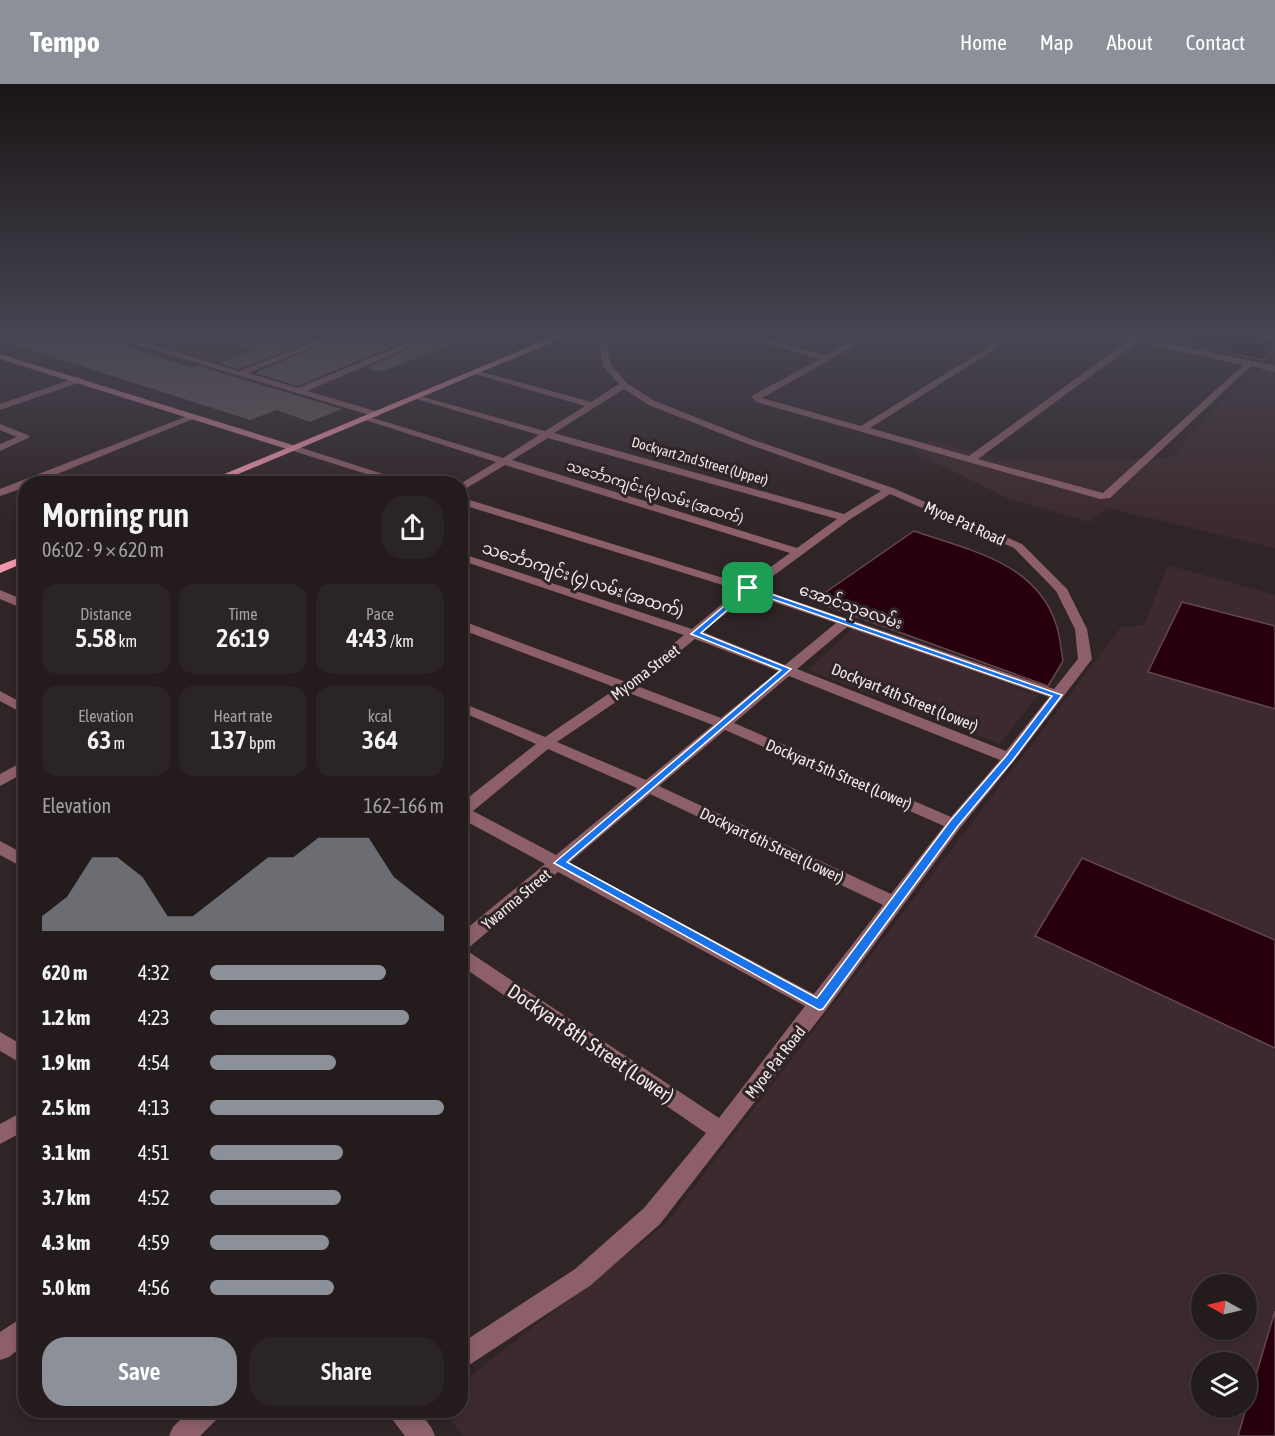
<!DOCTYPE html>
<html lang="en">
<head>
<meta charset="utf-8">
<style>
  :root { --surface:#231b1c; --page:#2b2425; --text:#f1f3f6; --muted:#a3a1a3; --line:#40393b; --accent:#8c9099 }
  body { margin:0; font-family:"Asap Condensed","Noto Sans Myanmar",sans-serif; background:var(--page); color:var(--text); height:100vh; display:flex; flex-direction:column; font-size:22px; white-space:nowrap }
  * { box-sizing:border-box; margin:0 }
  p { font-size:20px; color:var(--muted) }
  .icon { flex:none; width:33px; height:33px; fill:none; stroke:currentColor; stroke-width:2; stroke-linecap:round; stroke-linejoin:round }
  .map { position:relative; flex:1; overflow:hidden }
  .side { position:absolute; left:18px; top:392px; width:450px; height:942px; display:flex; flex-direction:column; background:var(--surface); border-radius:24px; box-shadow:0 3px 9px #0003,0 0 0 2px var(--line) }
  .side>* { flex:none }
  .needle { width:39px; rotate:278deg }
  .tools { position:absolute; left:1191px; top:1190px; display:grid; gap:12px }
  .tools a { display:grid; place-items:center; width:66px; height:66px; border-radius:50%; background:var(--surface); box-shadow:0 3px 9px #0003,0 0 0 2px var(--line); font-size:30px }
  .pin { position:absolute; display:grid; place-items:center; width:51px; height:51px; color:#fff; margin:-26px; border-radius:12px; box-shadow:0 3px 9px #0006 }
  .round { display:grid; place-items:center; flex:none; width:63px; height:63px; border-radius:24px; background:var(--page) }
  .head { display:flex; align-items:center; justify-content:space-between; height:102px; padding:0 24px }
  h1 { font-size:33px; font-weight:600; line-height:45px }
  .figures { display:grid; grid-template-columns:repeat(3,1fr); gap:9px; height:102px; padding:6px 24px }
  .figures div { display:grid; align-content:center; border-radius:15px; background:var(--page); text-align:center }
  .figures b { font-size:26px; font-weight:600 }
  .figures small { font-size:16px; font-weight:400 }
  .figures p { font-size:16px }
  .chart { height:168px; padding:12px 24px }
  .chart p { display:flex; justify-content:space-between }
  .chart svg { width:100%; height:108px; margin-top:6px; fill:var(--accent); opacity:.7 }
  .button { display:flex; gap:12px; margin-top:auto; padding:12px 24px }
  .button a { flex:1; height:69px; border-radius:24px; background:var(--accent); color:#fff; font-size:24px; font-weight:600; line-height:69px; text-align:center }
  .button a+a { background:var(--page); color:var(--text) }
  ul { padding:0 24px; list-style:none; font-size:20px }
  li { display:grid; grid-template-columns:96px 72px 1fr; align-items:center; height:45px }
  li i { height:15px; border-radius:8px; background:var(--accent) }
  header { display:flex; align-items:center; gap:36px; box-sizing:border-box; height:84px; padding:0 30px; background:var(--accent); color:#fff }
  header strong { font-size:28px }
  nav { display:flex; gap:33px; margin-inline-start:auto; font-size:21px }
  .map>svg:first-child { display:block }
</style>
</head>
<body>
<header>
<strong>Tempo</strong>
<nav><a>Home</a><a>Map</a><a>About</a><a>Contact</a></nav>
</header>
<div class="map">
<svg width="1275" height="1352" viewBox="0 0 1275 1352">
  <rect width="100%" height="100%" fill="#2f2426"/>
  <path fill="#3c2a2e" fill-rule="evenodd" d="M163 251H276L307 259 244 284 148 257Z
    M1275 275V464L1107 424 1089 438 1007 414 912 367 929 356 1008 376 1171 374 1243 295Z
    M1168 481 1275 511V1227L1246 1323V1278H1202V1323H1246L1238 1352H464L441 1326H460L461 1299 665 1141 1121 543 1144 541ZM1202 1200H1246V1245H1202Z
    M853 544 1038 611 1000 660 808 586Z"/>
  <path fill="#27000c" stroke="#64464f" stroke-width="1.5" d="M1145 251H1251L1275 256V265L1263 276Z
    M914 447C968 466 1036 478 1056 540 1060 551 1061 565 1063 577L1048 602 813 517Z
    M1182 518 1275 542V625L1148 588Z
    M1082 774 1275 856V964L1035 852Z
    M1275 1227V1352H1238Z"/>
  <path fill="#635759" d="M0 251H103L136 266 187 282H199L342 325 310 338 277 326 250 336 0 256Z
    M221 251H283L304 259 239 285 220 279 256 266 220 256Z
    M345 251H419L298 302 255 289Z
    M440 251 472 253 380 288 367 284Z"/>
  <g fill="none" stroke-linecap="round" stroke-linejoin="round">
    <path fill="#8c5f69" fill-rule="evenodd" d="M105 251H119L239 287 311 259 285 251C295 251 313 257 319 256 327 255 334 251 343 251L248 289 298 304 426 251H438L307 307 379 328V332L376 333Z
      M598 251H606L611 281 627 299 655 317 751 355 893 404 1022 460 1067 505 1087 545 1092 575 1014 677 960 744 826 926 660 1140 591 1201 460 1287V1260L575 1185 644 1124 706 1049 460 881V850L545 780 460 734V720L536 660 460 627V618L545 653 617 604 460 545V536L626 598 684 551 460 476V469L692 545 739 506 460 420V413L746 501 790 469 505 381 460 408V400L496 378 359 334 367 332 503 374 539 351 413 314 420 312 545 347 585 322 471 289 475 286 591 318 619 300 603 282ZM624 305 649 321 745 359 881 407 844 430 554 349ZM548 354 837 435 797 464 512 376ZM890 410 1014 464 1056 507 1075 545 1078 575 1054 605 757 504 849 436ZM750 510 836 539 785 581 703 548ZM847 543 1049 613 1006 667 797 585ZM695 555 778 587 721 634 637 602ZM789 592 1000 676 951 733 734 639ZM629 609 713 641 646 696 557 658ZM725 646 944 742 891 810 659 702ZM548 665 637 704 556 771 473 727ZM650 710 883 821 814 910 569 779ZM558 788 805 922 719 1034 466 866Z
      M735 251H750L826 271 863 251H874L762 314 861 342 1008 251H1018L870 344 969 372 1129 256 1111 251H1128L1275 282V288L1251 282 1110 414 1100 415 756 318 752 313 753 311 820 275ZM1137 258 1243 281 1103 409 978 375Z
      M78 293 82 296 81 298 0 326V320Z
      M190 331 198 333 35 399H26V403L0 412V405Z
      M0 340 28 351 30 353 0 367V360L17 353 0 346Z
      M290 362H296L411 399H395L290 366Z
      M222 390 243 397 244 399H229L218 395V391Z
      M0 506 26 517V526L0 515Z
      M0 607 26 621V631L0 617Z
      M26 676V688L0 702V690Z
      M0 757 26 771V785L0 771Z
      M0 948 26 963V982L0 967Z
      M26 1026V1046L0 1060V1040Z
      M26 1231V1259L9 1273 0 1276V1248Z
      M190 1326H221L217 1335 200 1352H169L173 1343Z
      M388 1326H418L431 1343 435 1352H405L392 1335Z"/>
    <path fill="#c57d8e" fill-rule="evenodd" d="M0 270 296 362 298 364 290 366 0 275Z"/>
    <path fill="#f195aa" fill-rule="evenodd" d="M557 251H569L217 399H203Z
      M26 471V478L0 489V481Z"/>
  </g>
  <linearGradient id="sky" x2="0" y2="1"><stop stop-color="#1a1415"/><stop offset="0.57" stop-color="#474552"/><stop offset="1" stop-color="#474552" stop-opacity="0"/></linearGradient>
  <rect width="1275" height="441" fill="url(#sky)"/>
  <path fill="#1a73e8" stroke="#fff" stroke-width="1.5" fill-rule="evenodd" d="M748 502 1062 611 1013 676 958 742 823 925 819 926 554 779 781 586 691 550ZM749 507 1052 612 1006 672 950 737 817 914 567 778 791 585 701 549Z"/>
  <g text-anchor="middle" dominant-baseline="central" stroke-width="6" stroke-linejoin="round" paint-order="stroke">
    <g font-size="14" fill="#f2eaeb" stroke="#2f2426">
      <text transform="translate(700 377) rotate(16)">Dockyart 2nd Street (Upper)</text>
      <text transform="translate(655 408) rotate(17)">သင်္ဘောကျင်း (၃) လမ်း (အထက်)</text>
    </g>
    <g font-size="16" fill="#f2eaeb" stroke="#2f2426">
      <text transform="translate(965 439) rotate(24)">Myoe Pat Road</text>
      <text transform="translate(583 495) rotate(18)">သင်္ဘောကျင်း (၄) လမ်း (အထက်)</text>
      <text transform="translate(851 522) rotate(19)">အောင်သုခလမ်း</text>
      <text transform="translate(645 588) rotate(-37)">Myoma Street</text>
      <text transform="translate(905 613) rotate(22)">Dockyart 4th Street (Lower)</text>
      <text transform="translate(839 690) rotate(23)">Dockyart 5th Street (Lower)</text>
      <text transform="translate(772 761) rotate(25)">Dockyart 6th Street (Lower)</text>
      <text transform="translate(516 815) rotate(-40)">Ywarma Street</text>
      <text transform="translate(775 978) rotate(-52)">Myoe Pat Road</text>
    </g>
    <g font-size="20" fill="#f2eaeb" stroke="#2f2426">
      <text transform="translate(591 959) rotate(34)">Dockyart 8th Street (Lower)</text>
    </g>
  </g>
</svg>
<div class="tools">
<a><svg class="needle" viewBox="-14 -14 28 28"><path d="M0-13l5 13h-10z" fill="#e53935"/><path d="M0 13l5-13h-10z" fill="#a3a1a3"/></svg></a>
<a><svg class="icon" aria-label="layers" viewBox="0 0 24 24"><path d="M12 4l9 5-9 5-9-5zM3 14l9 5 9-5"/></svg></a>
</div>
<div class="pin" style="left:748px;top:504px;background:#1e9e55"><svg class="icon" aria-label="arrive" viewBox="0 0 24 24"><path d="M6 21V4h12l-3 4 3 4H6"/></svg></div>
<section class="side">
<div class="head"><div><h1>Morning run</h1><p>06:02 · 9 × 620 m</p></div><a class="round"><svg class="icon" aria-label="share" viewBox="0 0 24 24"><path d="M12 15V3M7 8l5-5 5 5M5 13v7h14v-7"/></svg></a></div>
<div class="figures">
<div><p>Distance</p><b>5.58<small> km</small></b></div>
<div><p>Time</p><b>26:19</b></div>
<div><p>Pace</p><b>4:43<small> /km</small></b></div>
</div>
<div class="figures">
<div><p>Elevation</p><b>63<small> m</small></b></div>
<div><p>Heart rate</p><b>137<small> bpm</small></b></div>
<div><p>kcal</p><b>364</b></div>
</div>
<div class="chart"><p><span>Elevation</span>162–166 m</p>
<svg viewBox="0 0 160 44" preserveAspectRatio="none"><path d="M0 44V38L10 30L20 14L30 14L40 22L50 38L60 38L70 30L80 22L90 14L100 14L110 6L120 6L130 6L140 22L150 30L160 38V44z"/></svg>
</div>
<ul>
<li><b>620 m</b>4:32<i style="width:75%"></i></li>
<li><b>1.2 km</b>4:23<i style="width:85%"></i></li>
<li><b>1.9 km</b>4:54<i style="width:54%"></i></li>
<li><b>2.5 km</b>4:13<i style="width:100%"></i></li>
<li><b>3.1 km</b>4:51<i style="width:57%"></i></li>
<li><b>3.7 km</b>4:52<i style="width:56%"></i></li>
<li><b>4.3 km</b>4:59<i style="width:51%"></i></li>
<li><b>5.0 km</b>4:56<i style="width:53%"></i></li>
</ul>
<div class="button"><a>Save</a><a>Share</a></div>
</section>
</div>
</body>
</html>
